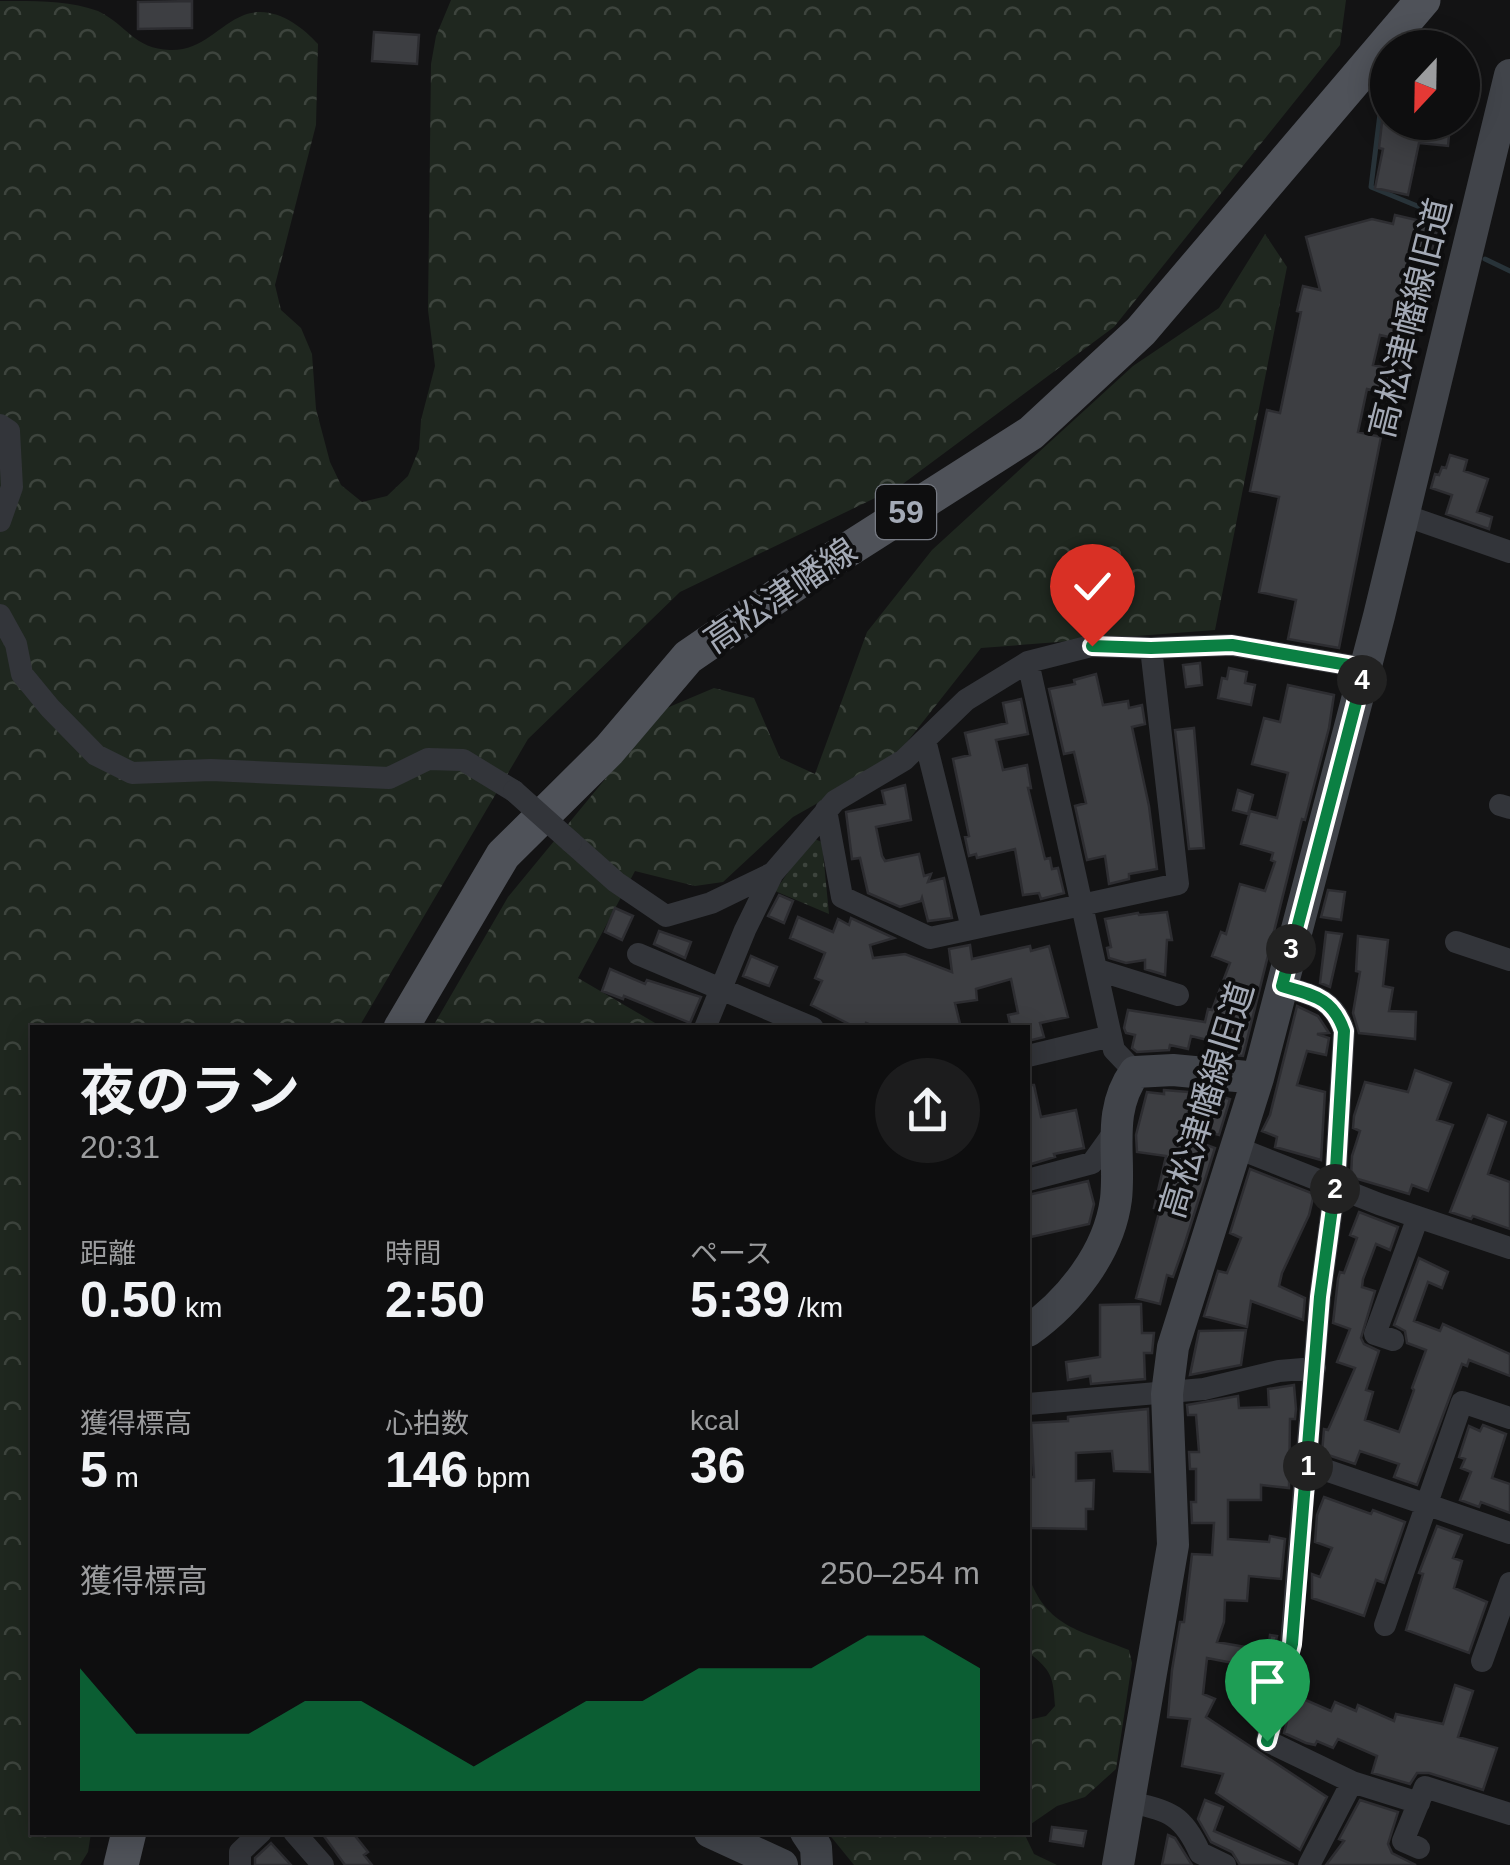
<!DOCTYPE html>
<html lang="ja">
<head>
<meta charset="utf-8">
<style>
  :root { --surface:#0e0e0f; --page:#1c1c1d; --text:#f1f3f6; --muted:#9b9c9e; --line:#2e2e2f; --accent:#0b8043 }
  body { margin:0; font-family:Arial,"Noto Sans JP",sans-serif; background:var(--page); color:var(--text); height:100vh; display:flex; flex-direction:column; font-size:38px; white-space:nowrap }
  * { box-sizing:border-box; margin:0 }
  p { font-size:32px; color:var(--muted) }
  .icon { flex:none; width:55px; height:55px; fill:none; stroke:currentColor; stroke-width:2; stroke-linecap:round; stroke-linejoin:round }
  .map { position:relative; flex:1; overflow:hidden }
  .sheet { position:absolute; left:30px; top:1025px; width:1000px; height:810px; display:flex; flex-direction:column; background:var(--surface); border-radius:0px; box-shadow:0 5px 25px #0003,0 0 0 2px var(--line) }
  .sheet>* { flex:none }
  .needle { width:65px; rotate:202deg }
  .fabs { position:absolute; left:1370px; top:30px; display:grid; gap:20px }
  .fabs a { display:grid; place-items:center; width:110px; height:110px; border-radius:50%; background:var(--surface); box-shadow:0 5px 25px #0003,0 0 0 2px var(--line); font-size:50px }
  .pin { position:absolute; display:grid; place-items:center; width:85px; height:85px; color:#fff; margin:-102px -42px; border-radius:50% 50% 50% 0; rotate:-45deg; box-shadow:0 0 10px #0007 }
  .pin .icon { rotate:45deg }
  .km { position:absolute; width:50px; height:50px; margin:-25px; border-radius:50%; background:#222; color:#fff; font-size:28px; line-height:50px; text-align:center }
  .round { display:grid; place-items:center; flex:none; width:105px; height:105px; border-radius:52px; background:var(--page) }
  .overview { display:flex; align-items:center; justify-content:space-between; height:170px; padding:0 50px }
  h1 { font-size:55px; font-weight:700; line-height:75px }
  .metrics { display:grid; grid-template-columns:repeat(3,1fr); gap:15px; height:170px; padding:10px 50px }
  .metrics div { display:grid; align-content:center }
  .metrics b { font-size:50px; font-weight:700 }
  .metrics small { font-size:28px; font-weight:400 }
  .metrics p { font-size:28px }
  .chart { height:280px; padding:20px 50px }
  .chart p { display:flex; justify-content:space-between }
  .chart svg { width:100%; height:180px; margin-top:10px; fill:var(--accent); opacity:.7 }
  .map>svg:first-child { display:block }
</style>
</head>
<body>
<div class="map">
<svg width="1510" height="1865" viewBox="0 0 1510 1865">
  <defs>
    <pattern id="forest-crowns" width="20" height="18" patternUnits="userSpaceOnUse" patternTransform="scale(2.5)"><rect width="20" height="18" fill="#1f271f"/><path d="M2 6a3 3 0 1 1 6 0M12 15a3 3 0 1 1 6 0" fill="none" stroke="#3d443d"/></pattern>
    <pattern id="park-dots" width="8" height="8" patternUnits="userSpaceOnUse" patternTransform="scale(2.5)"><rect width="8" height="8" fill="#1f271f"/><path d="M2 2h.1M6 6h.1" fill="none" stroke="#3d443d" stroke-width="1.8" stroke-linecap="round"/></pattern>
  </defs>
  <rect width="100%" height="100%" fill="#131314"/>
  <path fill="url(#forest-crowns)" d="M451 0H1346L1340 45 1114 327 900 486 680 592 528 739 359 1027 32 1028V1832L91 1833 88 1852 80 1865H0V1C33 1 68 0 98 11 127 25 134 49 170 50 203 51 217 26 244 15 272 4 301 25 318 44L316 125 275 285 281 310 301 328 312 354 316 409 330 462 341 485 362 502 387 496 408 476 419 449 421 420 435 366 428 310 431 64 436 36Z
    M1265 234 1287 267 1215 630 981 648 892 761 793 817 723 882 695 886 635 871 578 978 662 1027 432 1028 508 897 662 710 714 688 754 698 780 758 815 774 867 632 932 550 1133 366 1219 308Z
    M1028 1575C1047 1628 1080 1630 1129 1650L1132 1663 1116 1769 1085 1797 1057 1806 1028 1826V1720L1046 1716 1055 1706C1053 1676 1052 1671 1028 1652Z
    M828 1833H1024L1034 1854 1057 1865H854Z"/>
  <path fill="url(#park-dots)" d="M812 838 822 842 829 914 775 891Z"/>
  <g fill="none" stroke-linecap="round" stroke-linejoin="round">
    <path stroke="#283339" stroke-width="5" d="M1384 81 1371 187 1449 219
      M1485 259 1510 271"/>
  </g>
  <path fill="#3d3e42" stroke="#2d2d31" stroke-width="2.5" d="M192 1V28L138 29V2Z
    M374 32 419 35 417 64 372 61Z
    M1382 122 1450 125 1448 146 1419 143 1408 195 1375 188 1383 149 1379 148Z
    M1395 215 1438 225 1411 342 1380 335 1373 365 1401 371 1396 395 1367 389 1358 432 1381 437 1339 648 1288 639 1296 600 1259 592 1279 497 1250 491 1267 410 1280 413 1301 312 1297 311 1303 286 1320 290 1306 237 1372 219 1393 224Z
    M1450 455 1467 460 1464 471 1488 479 1477 512 1492 517 1489 529 1446 514 1452 495 1431 488 1435 474 1439 475 1442 467 1446 468Z
    M1200 663 1202 685 1186 687 1183 665Z
    M1229 668 1247 672 1245 683 1255 685 1251 705 1218 698 1222 678 1227 679Z
    M1096 674 1103 705 1128 701 1129 708 1142 705 1145 724 1132 727 1149 806 1157 869 1129 874V879L1109 884 1105 856 1087 860 1075 806 1086 803 1074 752 1064 754 1049 689 1075 684 1074 680Z
    M1288 685 1334 695 1329 728 1305 820 1302 819 1243 1056 1222 1054 1224 1044 1191 1036 1188 1049 1170 1045 1169 1050 1137 1052 1132 1048 1135 1035 1126 1033 1124 1028 1128 1010 1205 1022 1208 1009 1212 1010 1230 963 1212 956 1221 932 1226 934 1240 884 1265 891 1275 862 1271 860 1273 853 1241 844 1250 811 1277 818 1288 773 1252 764 1264 718 1280 722Z
    M1021 699 1028 734 996 740 1003 770 1027 765 1031 788H1028L1045 859 1050 858 1052 869 1058 868 1064 893 1041 899 1039 893 1023 895 1015 849 977 858 976 854 969 856 965 837 969 836 953 759 970 755 965 733 1007 723 1003 703Z
    M1194 728 1204 848 1189 849 1175 730Z
    M905 785 911 820 876 827 882 856 885 861 919 854 924 876 931 874 928 882 944 878 952 918 928 921 922 898 921 901 900 907 868 893 860 858 852 859 846 812 885 804 882 791Z
    M1238 790 1253 795 1248 814 1233 810Z
    M1328 890 1345 892 1341 920 1321 917Z
    M779 895 793 901 784 923 768 916Z
    M615 908 633 916 622 940 605 932Z
    M1167 912 1172 940H1167L1165 975 1145 969V960L1126 963 1109 958 1107 948 1111 947 1105 919 1138 913 1139 915Z
    M798 917 833 932 838 919 849 925 851 918 894 938 870 945 873 958 905 954 952 972 949 949 970 945 972 959 1030 946 1031 951 1049 946 1068 1017 1040 1023 1044 1037 1028 1041V1028H1011L1008 1015 1018 1013 1011 979 976 989 977 1000 955 1003 961 1028H878L866 1023 864 1028H857L811 1005 822 981 815 978 825 953 790 938Z
    M659 931 691 942 685 958 654 944Z
    M1326 932 1342 934 1330 987 1320 983Z
    M1358 936 1388 940 1383 986 1393 988 1389 1011 1416 1012 1415 1039 1359 1033 1353 1013 1360 972 1356 971Z
    M751 956 777 967 769 986 743 976Z
    M610 969 645 984 647 980 701 997 690 1023 624 996 623 999 602 991Z
    M1297 1006 1318 1016 1329 1033 1317 1034 1329 1038 1326 1055 1307 1051 1297 1085 1325 1092 1321 1160 1275 1147 1277 1137 1262 1131 1270 1115Z
    M1415 1070 1451 1083 1437 1120 1453 1125 1428 1191 1412 1185 1409 1194 1351 1177 1352 1156 1360 1131 1353 1128 1354 1116 1365 1082 1408 1092Z
    M1028 1085H1034L1041 1117 1076 1110 1084 1148 1054 1154 1055 1157 1028 1165Z
    M1164 1090 1213 1094 1230 1099 1219 1135 1205 1131 1201 1143 1215 1148 1184 1246 1173 1277 1167 1275 1160 1304 1136 1298 1160 1209 1154 1208 1166 1156 1137 1152 1136 1135 1147 1092 1164 1094Z
    M1488 1115 1506 1122 1488 1174 1510 1182V1229L1473 1216 1471 1219 1450 1212Z
    M1250 1169 1314 1194 1309 1215 1282 1273 1279 1286 1305 1298 1303 1320 1251 1301 1247 1327 1204 1316 1218 1271 1227 1273 1241 1238 1230 1233Z
    M1088 1181 1094 1204 1089 1224 1031 1237 1028 1195Z
    M1359 1212 1398 1227 1390 1250 1376 1244 1363 1279 1362 1287 1375 1291 1361 1338 1364 1344 1379 1351 1366 1390 1373 1392 1365 1420 1399 1432 1414 1390 1412 1388 1426 1350 1407 1343 1405 1331 1394 1325 1419 1258 1448 1272 1442 1288 1428 1282 1414 1321 1440 1331 1443 1324 1510 1354V1376L1469 1360 1467 1366 1462 1364 1417 1485 1394 1477 1399 1464 1360 1451 1355 1464 1322 1453 1324 1429 1328 1430 1355 1368 1337 1362 1350 1329 1333 1323 1338 1279 1340 1272 1344 1273 1357 1238 1350 1235Z
    M1141 1304 1142 1333H1154L1152 1353H1144L1145 1379 1091 1384 1090 1376 1068 1380 1066 1362 1100 1357V1305Z
    M1246 1330 1241 1365 1190 1375 1199 1331Z
    M1294 1385 1296 1409 1295 1419H1290L1289 1488 1261 1485V1500H1228V1539L1269 1542 1270 1536 1285 1539 1281 1579 1249 1576 1247 1601 1225 1600 1224 1622 1217 1642 1268 1651 1270 1635 1277 1636 1269 1670 1207 1658 1203 1694 1215 1699 1206 1717 1327 1797 1300 1850 1216 1793 1223 1774 1182 1766 1190 1719 1168 1717 1172 1670 1180 1622H1184L1192 1554 1212 1555 1214 1523H1192L1191 1502H1196V1469H1190L1189 1452H1199L1196 1415H1188L1187 1405 1238 1396 1239 1408 1269 1407 1268 1389Z
    M1148 1409 1150 1472 1114 1471 1112 1451 1076 1453V1481L1094 1480 1093 1509H1086V1529L1029 1528V1477H1034L1031 1423 1068 1421V1417Z
    M1483 1425 1506 1434 1492 1478 1510 1484V1513L1481 1502 1479 1507 1460 1500 1471 1472 1461 1468 1465 1459 1459 1457 1469 1426 1480 1431Z
    M1324 1497 1371 1514 1373 1510 1405 1522 1384 1583 1376 1580 1364 1616 1312 1598V1574L1320 1577 1332 1548 1315 1542 1317 1515Z
    M1437 1526 1462 1535 1453 1558 1462 1561 1454 1588 1487 1602 1469 1653 1406 1630 1423 1574 1419 1573Z
    M1455 1685 1473 1691 1458 1737 1497 1748 1483 1790 1429 1773H1417L1410 1784 1372 1773 1377 1756 1338 1739 1333 1748 1317 1741 1315 1745 1306 1743 1284 1733 1294 1695 1331 1711 1335 1702 1356 1711 1358 1705 1394 1721 1396 1714 1443 1724Z
    M1205 1800 1223 1807 1214 1831 1294 1865H1240L1232 1852 1211 1842 1198 1819Z
    M1360 1800 1398 1812 1388 1844 1392 1853 1416 1865H1326L1344 1841 1339 1839Z
    M1052 1827 1086 1831 1083 1846 1050 1841Z
    M321 1832H352L368 1852 364 1855 372 1865H345Z
    M1168 1835 1175 1838 1192 1865H1162Z
    M271 1843 291 1865H255V1858Z"/>
  <g fill="none" stroke-linecap="round" stroke-linejoin="round">
    <path stroke="#33353a" stroke-width="22" d="M0 425 9 431 12 487 0 521
      M1401 514 1510 552
      M0 615 16 644 22 674 50 708 96 755 132 773 211 770 389 778 428 759 463 760 514 791
      M1028 662 1114 1050 1135 1072
      M925 740 972 928
      M1500 805 1510 808
      M826 810 842 897 930 938 1178 884 1151 648
      M571 842 616 882 666 916 711 903 773 873 835 801 904 760 966 700 1028 662 1091 646 1151 648 1231 645 1365 668
      M1456 942 1510 960
      M638 954 813 1028
      M1098 970 1178 995
      M1282 986C1312 995 1334 998 1344 1031L1335 1186 1320 1297 1291 1644 1267 1741 1352 1782 1419 1803
      M705 1028 745 930 773 873
      M1028 1056 1111 1036
      M1235 1147 1379 1204 1510 1248
      M1028 1180 1092 1163 1115 1131
      M1393 1340 1375 1334 1418 1217
      M1028 1404 1204 1389 1279 1371 1315 1368
      M1308 1464 1510 1533
      M1385 1625 1462 1402 1510 1418
      M1482 1661 1510 1583
      M1126 1801C1167 1811 1182 1812 1200 1853L1225 1865
      M294 1832 323 1865
      M1419 1848 1403 1841 1425 1787 1510 1814
      M240 1865V1852L261 1832
      M1309 1865 1352 1782"/>
    <path stroke="#41444a" stroke-width="32" d="M1028 1331C1070 1301 1109 1253 1116 1199 1121 1155 1106 1112 1135 1072L1173 1070 1258 1078
      M710 1832 782 1865
      M806 1832 816 1847 817 1865
      M1118 1865 1173 1545 1167 1394 1173 1347 1258 1078 1379 616 1510 75"/>
    <path stroke="#4f5259" stroke-width="35" d="M401 1028 503 855 609 750 688 657 805 577 1031 433 1141 331 1423 0
      M121 1865 129 1832"/>
    <path stroke="#33353a" stroke-width="22" d="M514 791 571 842"/>
  </g>
  <g fill="none" stroke-linecap="round" stroke-linejoin="round">
    <g stroke="#fff" stroke-width="20">
      <path id="route" d="M1092 646 1151 648 1232 645 1365 668 1282 986C1313 995 1333 998 1344 1031L1335 1186 1320 1297 1292 1644 1267 1741"/>
    </g>
    <use href="#route" stroke="#0b8043" stroke-width="12"/>
  </g>
  <g text-anchor="middle" dominant-baseline="central" stroke-width="8" stroke-linejoin="round" paint-order="stroke">
    <rect fill="#0e0e0f" stroke="#777b84" stroke-width="2.5" x="876" y="485" width="60" height="54" rx="8"/>
    <g font-size="32" font-weight="bold" fill="#a4aab6">
      <text x="906" y="512">59</text>
    </g>
    <g font-size="35" fill="#a4aab6" stroke="#0e0e0f">
      <text transform="translate(1410 318) rotate(-76)">高松津幡線旧道</text>
      <text transform="translate(780 595) rotate(-34)">高松津幡線</text>
      <text transform="translate(1206 1100) rotate(-73)">高松津幡線旧道</text>
    </g>
  </g>
</svg>
<div class="fabs">
<a><svg class="needle" viewBox="-14 -14 28 28"><path d="M0-13l5 13h-10z" fill="#e53935"/><path d="M0 13l5-13h-10z" fill="#9b9c9e"/></svg></a>
</div>
<div class="pin" style="left:1267px;top:1741px;background:#1e9e55"><svg class="icon" aria-label="arrive" viewBox="0 0 24 24"><path d="M6 21V4h12l-3 4 3 4H6"/></svg></div>
<div class="pin" style="left:1092px;top:646px;background:#d93025"><svg class="icon" aria-label="check" viewBox="0 0 24 24"><path d="M5 12l5 5 9-10"/></svg></div>
<b class="km" style="left:1308px;top:1466px">1</b>
<b class="km" style="left:1335px;top:1189px">2</b>
<b class="km" style="left:1291px;top:949px">3</b>
<b class="km" style="left:1362px;top:680px">4</b>
<section class="sheet">
<div class="overview"><div><h1>夜のラン</h1><p>20:31</p></div><a class="round"><svg class="icon" aria-label="share" viewBox="0 0 24 24"><path d="M12 15V3M7 8l5-5 5 5M5 13v7h14v-7"/></svg></a></div>
<div class="metrics">
<div><p>距離</p><b>0.50<small> km</small></b></div>
<div><p>時間</p><b>2:50</b></div>
<div><p>ペース</p><b>5:39<small> /km</small></b></div>
</div>
<div class="metrics">
<div><p>獲得標高</p><b>5<small> m</small></b></div>
<div><p>心拍数</p><b>146<small> bpm</small></b></div>
<div><p>kcal</p><b>36</b></div>
</div>
<div class="chart"><p><span>獲得標高</span>250–254 m</p>
<svg viewBox="0 0 160 44" preserveAspectRatio="none"><path d="M0 44V14L10 30L20 30L30 30L40 22L50 22L60 30L70 38L80 30L90 22L100 22L110 14L120 14L130 14L140 6L150 6L160 14V44z"/></svg>
</div>
</section>
</div>
</body>
</html>
